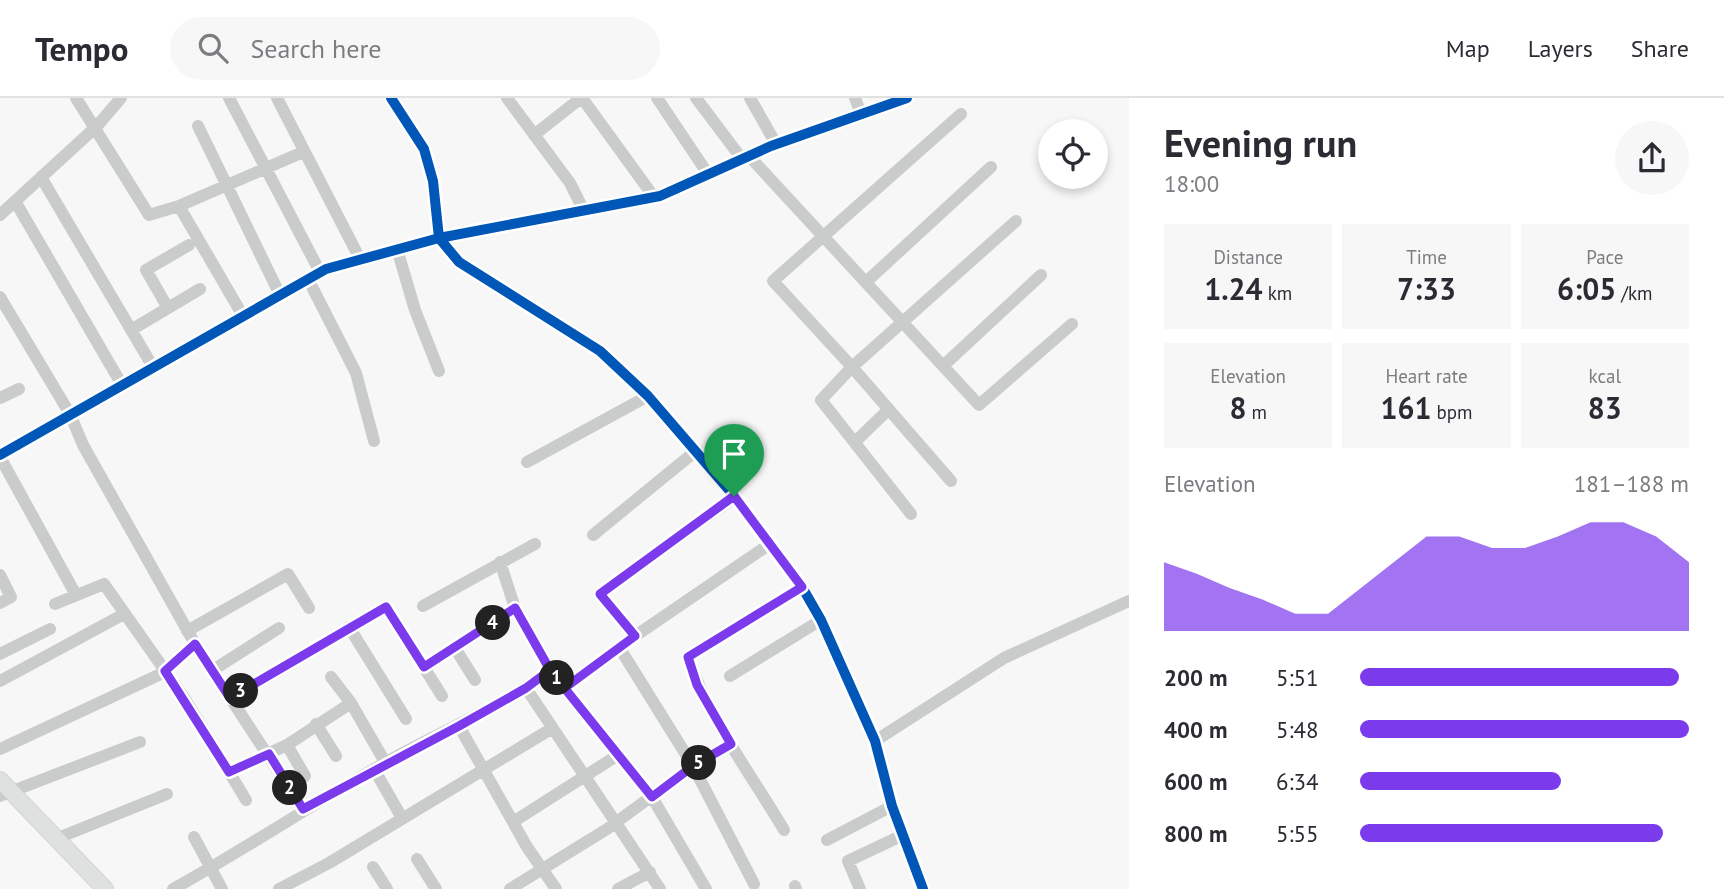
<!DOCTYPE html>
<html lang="en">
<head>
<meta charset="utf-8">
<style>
  :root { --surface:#fff; --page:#f7f7f7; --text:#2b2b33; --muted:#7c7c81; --line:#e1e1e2; --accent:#7c3aed }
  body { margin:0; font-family:"PT Sans",sans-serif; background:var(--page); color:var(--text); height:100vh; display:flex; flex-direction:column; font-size:26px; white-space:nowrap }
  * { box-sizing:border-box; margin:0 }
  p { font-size:23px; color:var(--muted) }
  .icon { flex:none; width:38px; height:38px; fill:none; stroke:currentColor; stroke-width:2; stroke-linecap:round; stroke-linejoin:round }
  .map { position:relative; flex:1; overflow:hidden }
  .panel { display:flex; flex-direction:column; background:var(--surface); width:595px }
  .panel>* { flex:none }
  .fabs { position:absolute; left:1038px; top:21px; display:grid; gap:14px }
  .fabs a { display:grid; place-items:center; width:70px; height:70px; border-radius:50%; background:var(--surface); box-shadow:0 4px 10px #0003; font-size:35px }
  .pin { position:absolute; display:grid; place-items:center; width:60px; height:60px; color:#fff; margin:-72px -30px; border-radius:50% 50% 50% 0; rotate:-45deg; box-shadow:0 0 7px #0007 }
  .pin .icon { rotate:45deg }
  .km { position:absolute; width:35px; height:35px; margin:-18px; border-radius:50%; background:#222; color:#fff; font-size:19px; line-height:35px; text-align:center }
  .round { display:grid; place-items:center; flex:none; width:74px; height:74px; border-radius:37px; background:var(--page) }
  .head { display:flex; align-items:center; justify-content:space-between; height:119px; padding:0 35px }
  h1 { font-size:38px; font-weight:700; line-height:52px }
  .stats { display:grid; grid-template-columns:repeat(3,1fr); gap:10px; height:119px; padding:7px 35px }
  .stats div { display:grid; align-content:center; border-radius:0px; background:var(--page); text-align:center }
  .stats b { font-size:30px; font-weight:700 }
  .stats small { font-size:19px; font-weight:400 }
  .stats p { font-size:19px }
  .chart { height:196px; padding:14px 35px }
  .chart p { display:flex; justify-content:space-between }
  .chart svg { width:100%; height:126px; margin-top:7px; fill:var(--accent); opacity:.7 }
  ul { padding:0 35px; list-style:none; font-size:23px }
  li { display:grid; grid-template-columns:112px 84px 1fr; align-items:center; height:52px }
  li i { height:18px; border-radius:9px; background:var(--accent) }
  header { display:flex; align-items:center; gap:42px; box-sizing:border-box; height:98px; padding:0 35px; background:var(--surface); border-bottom:2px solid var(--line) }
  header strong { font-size:33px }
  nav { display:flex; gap:38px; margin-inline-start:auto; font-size:24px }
  .search { width:490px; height:63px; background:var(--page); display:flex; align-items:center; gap:18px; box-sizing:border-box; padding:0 24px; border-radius:38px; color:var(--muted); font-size:26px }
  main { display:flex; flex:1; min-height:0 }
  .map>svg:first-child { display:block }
</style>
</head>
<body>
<header>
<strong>Tempo</strong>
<div class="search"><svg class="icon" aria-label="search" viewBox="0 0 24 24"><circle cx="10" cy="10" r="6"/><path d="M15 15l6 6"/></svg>Search here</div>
<nav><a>Map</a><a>Layers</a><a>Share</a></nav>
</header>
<main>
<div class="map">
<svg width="1129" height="791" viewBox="0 0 1129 791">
  <rect width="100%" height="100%" fill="#f7f7f7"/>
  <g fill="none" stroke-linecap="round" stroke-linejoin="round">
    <g stroke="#d3d4d5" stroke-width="18">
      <path id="major" d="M0 682 105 791"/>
    </g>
    <path stroke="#cacccc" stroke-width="12" d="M76 0 149 117 179 108 303 54
      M229 0 320 174
      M277 0 360 161
      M391 0 424 51 433 83 439 140 459 164 600 253 648 298 735 399 802 489 821 522 875 643 892 708 923 791
      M507 0 570 85 584 113
      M582 0 654 99
      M657 0 708 76
      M696 0 742 61
      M750 0 776 46
      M855 0 861 16
      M961 16 773 183 852 269 1016 123
      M198 28 280 197
      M534 37 581 0
      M749 58 979 307 1072 226
      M41 79 153 269
      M15 103 122 287
      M179 108 243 218
      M0 117 97 28 121 0
      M397 151 415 212 439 273
      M308 181 356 275 374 343
      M866 184 991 69
      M0 199 70 316 83 347 195 546 303 711
      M168 210 146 172 189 147
      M131 232 200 191
      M943 268 1041 177
      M0 300 19 291
      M856 343 889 311
      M0 357 326 171 439 140 660 98 771 48 907 0
      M0 359 76 497
      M527 364 648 298
      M911 416 821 302 852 269 951 383
      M593 437 697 352
      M500 464 515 510 550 572 652 699 706 791
      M0 477 11 499 0 505
      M55 506 104 486 185 601 246 702
      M423 508 535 446
      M349 529 406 621
      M187 533 288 476 309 510
      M635 538 600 496 735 399
      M619 549 693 668 754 786
      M455 550 475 582
      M0 556 50 531
      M424 569 515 510
      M213 572 279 530
      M730 578 821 522
      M331 579 351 605 385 664
      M0 583 124 516
      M566 589 619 549 770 446
      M526 590 660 791
      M230 600 386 509 442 598
      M316 626 336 658
      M459 628 527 749 556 791
      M875 643 1004 560 1129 503
      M287 647 305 678
      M0 651 165 574 195 546
      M374 671 402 720
      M229 674 287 647 351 605
      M0 698 140 644
      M513 724 618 657
      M784 732C751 676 709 622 688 559L802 489
      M194 739 222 791
      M58 740 167 696
      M827 742 892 708
      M417 761 436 791
      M373 769 387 791
      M795 788 796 791
      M173 791C244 752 312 706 383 666 439 634 498 611 550 572
      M279 791 329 765 551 631
      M510 791 607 731 693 668 731 646
      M618 791 650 774
      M860 791 848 763 903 737"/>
    <use href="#major" stroke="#dfe0e0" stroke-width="16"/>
    <g stroke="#fff" stroke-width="15">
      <path id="cycleway" d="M391 0 424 51 433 83 439 140 459 164 600 253 648 298 735 399 802 489 821 522 875 643 892 708 923 791
        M0 357 326 171 439 140 660 98 771 48 907 0"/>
    </g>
    <use href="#cycleway" stroke="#0057b8" stroke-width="10"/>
  </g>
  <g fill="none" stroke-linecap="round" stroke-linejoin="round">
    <g stroke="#fff" stroke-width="14">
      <path id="route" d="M734 398 600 496 635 538 566 589 550 572 526 590 459 628 303 711 269 656 229 674 165 573 195 546 230 600 386 509 424 569 515 510 550 572 652 699 693 668 731 646 697 587 688 559 802 489 734 398"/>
    </g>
    <use href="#route" stroke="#7c3aed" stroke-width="9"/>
  </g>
</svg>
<div class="fabs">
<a><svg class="icon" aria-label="locate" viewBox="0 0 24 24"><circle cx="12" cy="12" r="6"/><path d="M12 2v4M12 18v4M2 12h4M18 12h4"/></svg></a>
</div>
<div class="pin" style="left:734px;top:398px;background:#1e9e55"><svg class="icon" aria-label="arrive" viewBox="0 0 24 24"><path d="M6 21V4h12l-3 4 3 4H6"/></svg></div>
<b class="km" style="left:557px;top:580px">1</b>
<b class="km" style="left:290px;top:690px">2</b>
<b class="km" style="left:241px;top:593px">3</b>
<b class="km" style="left:493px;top:525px">4</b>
<b class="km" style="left:699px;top:665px">5</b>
</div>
<section class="panel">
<div class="head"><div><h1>Evening run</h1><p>18:00</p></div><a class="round"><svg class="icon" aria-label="share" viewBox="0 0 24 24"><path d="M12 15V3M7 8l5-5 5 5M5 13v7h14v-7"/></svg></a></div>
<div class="stats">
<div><p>Distance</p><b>1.24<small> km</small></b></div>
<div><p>Time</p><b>7:33</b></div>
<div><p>Pace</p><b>6:05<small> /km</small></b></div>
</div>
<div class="stats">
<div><p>Elevation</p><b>8<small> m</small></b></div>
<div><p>Heart rate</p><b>161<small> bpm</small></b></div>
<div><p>kcal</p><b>83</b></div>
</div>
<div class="chart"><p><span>Elevation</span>181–188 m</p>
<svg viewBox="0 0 160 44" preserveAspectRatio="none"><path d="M0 44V20L10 24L20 29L30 33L40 38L50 38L60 29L70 20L80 11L90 11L100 15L110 15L120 11L130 6L140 6L150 11L160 20V44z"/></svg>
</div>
<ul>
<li><b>200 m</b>5:51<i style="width:97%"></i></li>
<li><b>400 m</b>5:48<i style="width:100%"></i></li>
<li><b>600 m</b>6:34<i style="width:61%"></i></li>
<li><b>800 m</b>5:55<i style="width:92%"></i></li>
</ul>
</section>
</main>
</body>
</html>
